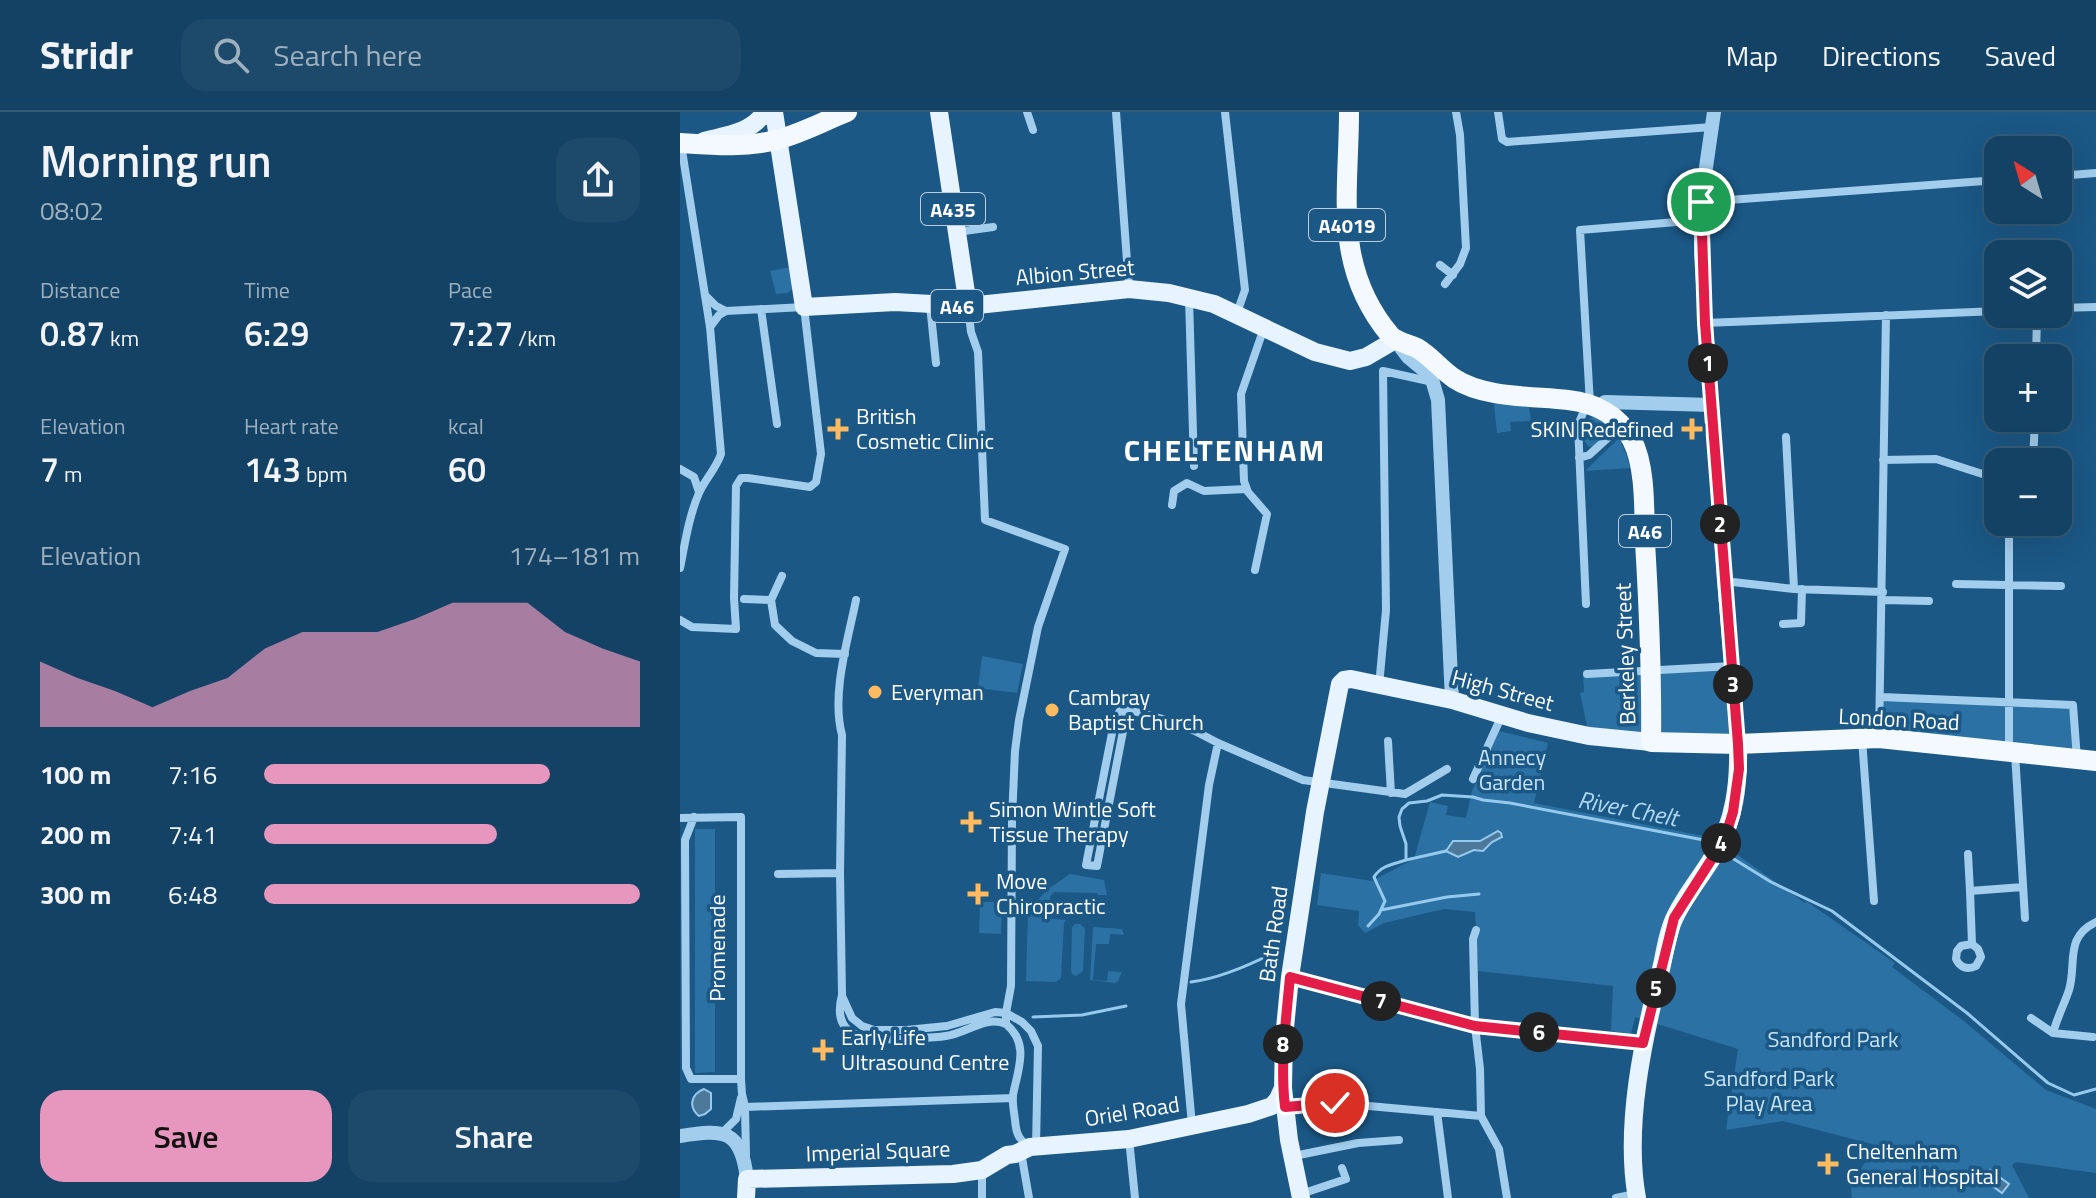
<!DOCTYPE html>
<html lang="en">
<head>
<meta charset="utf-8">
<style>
  :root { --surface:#144264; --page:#1d496a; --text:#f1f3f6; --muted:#9db0bf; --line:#335b78; --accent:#e797bd }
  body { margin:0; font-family:"Titillium Web",sans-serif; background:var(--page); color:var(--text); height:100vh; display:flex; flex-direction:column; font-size:30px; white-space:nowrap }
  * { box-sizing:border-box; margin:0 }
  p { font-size:26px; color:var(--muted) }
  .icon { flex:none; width:44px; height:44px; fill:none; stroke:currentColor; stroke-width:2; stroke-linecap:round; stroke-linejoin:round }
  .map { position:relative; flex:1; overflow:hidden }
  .details { display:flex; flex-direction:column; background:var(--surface); width:680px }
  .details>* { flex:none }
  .needle { width:52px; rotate:323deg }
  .fabs { position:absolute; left:1304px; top:24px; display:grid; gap:16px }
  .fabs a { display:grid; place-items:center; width:88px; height:88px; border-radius:16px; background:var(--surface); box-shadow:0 8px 32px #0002,0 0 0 2px var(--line); font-size:40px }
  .pin { position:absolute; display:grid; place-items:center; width:68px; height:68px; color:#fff; margin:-34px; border:4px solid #fff; border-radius:50%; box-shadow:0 2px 8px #0007 }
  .km { position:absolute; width:40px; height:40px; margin:-20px; border-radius:50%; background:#222; color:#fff; font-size:22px; line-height:40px; text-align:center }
  .round { display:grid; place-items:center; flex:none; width:84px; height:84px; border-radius:24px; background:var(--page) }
  .headline { display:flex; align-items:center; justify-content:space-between; height:136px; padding:0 40px }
  h1 { font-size:44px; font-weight:600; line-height:60px }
  .stats { display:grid; grid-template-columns:repeat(3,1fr); gap:12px; height:136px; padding:8px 40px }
  .stats div { display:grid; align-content:center }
  .stats b { font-size:34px; font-weight:600 }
  .stats small { font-size:22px; font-weight:400 }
  .stats p { font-size:22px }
  .chart { height:224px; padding:16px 40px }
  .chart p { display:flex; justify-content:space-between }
  .chart svg { width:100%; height:144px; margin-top:8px; fill:var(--accent); opacity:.7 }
  .cta { display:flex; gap:16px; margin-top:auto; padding:16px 40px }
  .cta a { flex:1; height:92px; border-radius:24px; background:var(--accent); color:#111; font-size:32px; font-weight:600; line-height:92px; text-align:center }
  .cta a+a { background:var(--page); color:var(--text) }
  ul { padding:0 40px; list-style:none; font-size:26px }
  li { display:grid; grid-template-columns:128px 96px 1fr; align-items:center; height:60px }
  li i { height:20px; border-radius:10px; background:var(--accent) }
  header { display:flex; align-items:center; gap:48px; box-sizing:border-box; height:112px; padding:0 40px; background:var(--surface); border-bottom:2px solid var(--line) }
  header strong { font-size:38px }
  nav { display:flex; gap:44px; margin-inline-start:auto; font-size:28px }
  .search { width:560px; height:72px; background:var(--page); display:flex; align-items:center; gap:20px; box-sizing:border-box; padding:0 28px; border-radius:24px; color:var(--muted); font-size:30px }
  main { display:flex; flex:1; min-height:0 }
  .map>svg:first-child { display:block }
</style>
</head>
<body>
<header>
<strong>Stridr</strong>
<div class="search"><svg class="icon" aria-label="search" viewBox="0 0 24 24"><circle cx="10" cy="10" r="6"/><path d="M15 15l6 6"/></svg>Search here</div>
<nav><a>Map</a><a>Directions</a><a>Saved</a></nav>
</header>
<main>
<section class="details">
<div class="headline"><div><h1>Morning run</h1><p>08:02</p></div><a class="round"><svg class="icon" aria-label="share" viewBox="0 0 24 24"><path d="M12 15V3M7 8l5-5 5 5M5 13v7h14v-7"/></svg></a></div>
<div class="stats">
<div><p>Distance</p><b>0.87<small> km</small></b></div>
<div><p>Time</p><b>6:29</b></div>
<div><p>Pace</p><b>7:27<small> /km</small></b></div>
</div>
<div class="stats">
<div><p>Elevation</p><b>7<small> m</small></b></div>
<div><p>Heart rate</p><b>143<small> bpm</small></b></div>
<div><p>kcal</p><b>60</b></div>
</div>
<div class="chart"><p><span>Elevation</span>174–181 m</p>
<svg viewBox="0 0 160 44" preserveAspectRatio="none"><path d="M0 44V24L10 29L20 33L30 38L40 33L50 29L60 20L70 15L80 15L90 15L100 11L110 6L120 6L130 6L140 15L150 20L160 24V44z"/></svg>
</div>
<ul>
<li><b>100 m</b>7:16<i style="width:76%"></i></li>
<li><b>200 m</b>7:41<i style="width:62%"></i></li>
<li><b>300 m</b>6:48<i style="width:100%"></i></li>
</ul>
<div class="cta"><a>Save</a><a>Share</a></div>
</section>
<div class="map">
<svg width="1416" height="1086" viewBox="0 0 1416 1086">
  <rect width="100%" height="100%" fill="#1b5886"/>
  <path fill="#2b71a3" d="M110 155 113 176 108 181 96 182 90 159Z
    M816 290 849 294 851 309 830 310 831 319 817 321 814 293Z
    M915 304 925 310 927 322 914 334 909 335 905 330 904 312 908 307Z
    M939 326 946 342 950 356 905 359Z
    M302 544 343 552 337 581 298 576Z
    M1052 554 1058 632 909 624 900 581 904 580 903 563Z
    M1201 585 1393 593 1397 647 1199 626Z
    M819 619 868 631 854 691 1034 726 1125 791 1126 789 1215 851 1212 855 1285 910 1366 978 1416 997V1061L1336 1050 1332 1053 1349 1086H1172L1170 1069 1199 1034 1103 1009 1046 1018 1058 937 955 905 951 922 931 919 933 874 798 859 795 800 764 797 704 811 685 821 678 813 679 799 637 793 641 761 692 769 734 747 750 690 768 694 766 703 786 706 792 679Z
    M15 717H35V960L15 961Z
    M390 762 424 768 427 783H418L417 781 374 780 370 785 371 793 362 796 361 806 386 808 384 811 381 866 376 870 346 869 348 799 368 777Z
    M300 790H322L321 822 299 821Z
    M395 812H400L405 817 403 859 396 864 392 862 391 858 392 815Z
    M413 815 442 817 444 823 430 822 429 832H416L413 868 427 869 428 859 442 860 438 869 435 871 410 868Z"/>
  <path fill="#4c7899" stroke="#95caee" stroke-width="2" d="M818 719 821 721 822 725 812 730 803 739 794 738 778 745 766 739 773 729H800Z
    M24 977 31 981V997L25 1002 19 1004C8 995 11 982 24 977Z
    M1310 1058 1329 1072 1322 1081 1303 1067Z"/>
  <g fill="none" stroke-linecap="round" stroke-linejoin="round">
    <path stroke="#95caee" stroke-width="3" d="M1049 744 1091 770 1152 799 1287 901 1368 971 1394 983 1416 977
      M726 748 766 739
      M701 798 767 785 799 782
      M688 814 699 802 705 789 694 765C701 753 715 752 726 748V732L720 714 719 705 722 697 729 691 747 689 762 683 793 685 803 688 830 691 1029 729
      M511 870C541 866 570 853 597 839
      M353 905 402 903 446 894"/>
    <path stroke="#a2cdec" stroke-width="8" d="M347 0 353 18
      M436 0 449 176
      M545 0 565 178 557 201
      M818 0 822 27 827 30 1032 15
      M1378 64 1416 61
      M1021 90 1318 68
      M277 120 313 115
      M760 153 773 163
      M765 172 780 152 786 136 780 23 776 0
      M25 183 36 194 46 199
      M509 186 514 354
      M250 193 256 251
      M288 195 291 220 298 240 305 408 385 437 358 515 339 608 335 639 332 707 331 874 326 901V912C350 932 338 957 333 983 332 991 334 999 335 1008 336 1020 338 1027 348 1034
      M1378 196 1416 195
      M81 197 97 312
      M1025 211 1318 199
      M1356 246 1357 202
      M1106 325 1114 477
      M899 346 909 343 942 313
      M1203 348 1256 347 1318 367
      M1353 350 1355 306
      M0 357 14 365 19 380
      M492 393 494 379 507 371 524 379 566 377
      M1329 410V637
      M0 456C5 431 9 404 19 381 25 367 36 357 41 342L30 215 1 32
      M575 458 587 402 568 380 564 369 561 282 584 216
      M1044 469 1114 477 1203 480
      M1276 472 1381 474
      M64 487 91 488 95 513 112 529 136 541 165 542
      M91 488 102 464
      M176 488C168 528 151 582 162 623L160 761 162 883C150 928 189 928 222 927 237 926 252 926 266 924 287 921 306 903 326 912
      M1203 488 1249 489
      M906 492 898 313 903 301 910 292 900 118 1021 108
      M0 508 12 515 56 517 54 486 56 374 61 366H68L130 375 136 370 141 342 124 195 46 199 39 203 30 215
      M1103 512 1121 511 1122 477
      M907 562 1052 554
      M699 574 706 498 703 259 753 270
      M1201 585 1393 593 1397 647
      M442 596 483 607 515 619 538 631 623 668 725 682 767 657
      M442 596 445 609 417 754 406 753 435 606Z
      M1199 626 1206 203
      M1182 627 1194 789
      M708 629 711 681
      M1335 641 1345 806
      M793 667 822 603
      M14 705 5 728 6 956 11 967H61
      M0 706 61 705V967L62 982 65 995 66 1043
      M1288 742 1290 779
      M98 762 160 761
      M796 818 793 827 795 914 800 957 801 1004 819 1037 827 1086
      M1292 832 1281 834 1277 839 1276 847C1280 856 1288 858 1296 854L1301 845 1298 837 1292 832 1290 779 1343 775
      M162 884 172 906 182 914 194 918H226L267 914 315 900 326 901 342 910 351 919 358 934 356 1035
      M1351 906 1373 921 1413 925
      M1373 921C1377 906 1384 893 1389 878 1397 852 1384 825 1416 810
      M65 995 333 986
      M606 995 655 991 801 1004
      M757 1000 768 1086
      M512 1013 501 892 529 673 538 631
      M42 1021 56 1007 61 986
      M449 1027 455 1086
      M341 1040 349 1086
      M614 1044 678 1031 719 1028
      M302 1059V1086
      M621 1082 666 1067 662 1056
      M936 1086 955 1082"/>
    <path stroke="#a2cdec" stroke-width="14" d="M1034 0 1021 90V143L1044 469 1058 632
      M716 229 728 245 751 264 758 288 772 588
      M919 295 925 290 1032 293
      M610 865 795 914 963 931
      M0 1024C44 1017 61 1017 67 1067"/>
    <path stroke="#e7f3ff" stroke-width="18" d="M94 0 124 195 215 190 288 194 449 177 489 181 534 192 635 240 670 249 686 245 715 228
      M259 0 288 194
      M24 29C47 23 71 21 85 0
      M66 1086 67 1067 273 1062 302 1058 327 1043 335 1042 350 1035 449 1027 568 1002 592 994 598 987 603 976
      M621 1086 609 1028 603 976 604 926 610 865 635 700 660 572 664 568 671 567 772 588 848 611 909 624 971 630
      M957 1086C944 1015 963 927 981 857 985 841 987 820 995 805 1005 783 1022 764 1034 743 1055 709 1059 671 1058 632"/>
    <path stroke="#f3f9ff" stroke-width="20" d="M669 0C669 81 652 154 710 223 718 231 727 231 737 236 751 244 761 258 775 267 804 286 853 284 888 288 915 291 939 303 952 328 966 355 964 399 965 430 969 497 972 563 971 630L1058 632 1199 626 1416 649
      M0 31C32 33 64 36 96 28 120 22 144 9 167 0"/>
  </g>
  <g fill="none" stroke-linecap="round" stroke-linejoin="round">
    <g stroke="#fff" stroke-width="16">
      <path id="route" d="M655 991 605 995C600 952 606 908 610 865L795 914 963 931 994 806 1035 742 1048 716 1053 700 1059 657 1058 632 1025 211 1021 90"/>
    </g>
    <use href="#route" stroke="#e11d48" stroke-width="10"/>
  </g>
  <g fill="#fdba5f" stroke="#1b5886" stroke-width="3">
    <path d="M154 305h8v8h8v8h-8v8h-8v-8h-8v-8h8z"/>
    <path d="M1008 305h8v8h8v8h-8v8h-8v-8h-8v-8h8z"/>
    <circle cx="195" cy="580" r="8"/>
    <circle cx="372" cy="598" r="8"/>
    <path d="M287 698h8v8h8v8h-8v8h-8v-8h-8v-8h8z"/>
    <path d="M294 770h8v8h8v8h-8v8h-8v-8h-8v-8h8z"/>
    <path d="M139 926h8v8h8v8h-8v8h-8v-8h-8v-8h8z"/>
    <path d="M1144 1040h8v8h8v8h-8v8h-8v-8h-8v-8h8z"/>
  </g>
  <g text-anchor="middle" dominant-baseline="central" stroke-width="7" stroke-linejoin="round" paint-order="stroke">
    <g fill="#1b5886" stroke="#bbcddb" stroke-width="2">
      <rect x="241" y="81" width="64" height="32" rx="6"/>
      <rect x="629" y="97" width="76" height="32" rx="6"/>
      <rect x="251" y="178" width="52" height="32" rx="6"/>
      <rect x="939" y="403" width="52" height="32" rx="6"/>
    </g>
    <g font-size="20" font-weight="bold" fill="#fff">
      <text x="273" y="97">A435</text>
      <text x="667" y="113">A4019</text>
      <text x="277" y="194">A46</text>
      <text x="965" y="419">A46</text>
    </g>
    <g font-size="22" fill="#fff" stroke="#1b5886">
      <text transform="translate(395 160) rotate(-5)">Albion Street</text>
      <text transform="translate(945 542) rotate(-92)">Berkeley Street</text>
      <text transform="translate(823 578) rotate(15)">High Street</text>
      <text transform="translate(1219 607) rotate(3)">London Road</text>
      <text transform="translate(593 822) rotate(-82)">Bath Road</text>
      <text transform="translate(37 836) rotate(-90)">Promenade</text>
      <text transform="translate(452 999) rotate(-9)">Oriel Road</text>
      <text transform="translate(198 1039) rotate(-2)">Imperial Square</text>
    </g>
    <g font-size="22" fill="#fff" stroke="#1b5886" text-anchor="start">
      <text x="176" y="304">British<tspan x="176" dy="25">Cosmetic Clinic</tspan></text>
      <text x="994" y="317" text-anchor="end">SKIN Redefined</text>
      <text x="211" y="580">Everyman</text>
      <text x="388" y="585">Cambray<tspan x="388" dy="25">Baptist Church</tspan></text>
      <text x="309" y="697">Simon Wintle Soft<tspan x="309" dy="25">Tissue Therapy</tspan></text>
      <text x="316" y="769">Move<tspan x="316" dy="25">Chiropractic</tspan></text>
      <text x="161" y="925">Early Life<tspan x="161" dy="25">Ultrasound Centre</tspan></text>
      <text x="1166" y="1039">Cheltenham<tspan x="1166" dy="25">General Hospital</tspan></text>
    </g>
    <g font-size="22" fill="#c7e4f8" stroke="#1b5886">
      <text x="832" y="645">Annecy<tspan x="832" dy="25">Garden</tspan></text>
      <text x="1153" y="927">Sandford Park</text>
      <text x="1089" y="966">Sandford Park<tspan x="1089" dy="25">Play Area</tspan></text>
    </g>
    <g font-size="24" font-style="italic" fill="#aed7f3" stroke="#1b5886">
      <text transform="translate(948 696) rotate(11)">River Chelt</text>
    </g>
    <g font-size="30" font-weight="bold" letter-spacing="2" fill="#fff" stroke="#1b5886">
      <text x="545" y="338">CHELTENHAM</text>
    </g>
  </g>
</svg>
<div class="fabs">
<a><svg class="needle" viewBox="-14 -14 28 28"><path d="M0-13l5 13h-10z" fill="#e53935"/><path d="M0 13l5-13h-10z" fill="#9db0bf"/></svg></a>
<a><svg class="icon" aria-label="layers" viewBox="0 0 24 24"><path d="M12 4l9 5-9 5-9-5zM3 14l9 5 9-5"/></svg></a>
<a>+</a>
<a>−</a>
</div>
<div class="pin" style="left:1021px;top:90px;background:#1e9e55"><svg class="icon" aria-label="arrive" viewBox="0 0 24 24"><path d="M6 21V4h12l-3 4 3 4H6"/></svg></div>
<div class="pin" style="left:655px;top:991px;background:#d93025"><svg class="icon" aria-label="check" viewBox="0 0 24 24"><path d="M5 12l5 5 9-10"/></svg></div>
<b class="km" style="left:1028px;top:251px">1</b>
<b class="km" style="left:1040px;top:412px">2</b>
<b class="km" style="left:1053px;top:572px">3</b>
<b class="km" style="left:1041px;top:731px">4</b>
<b class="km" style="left:976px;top:876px">5</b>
<b class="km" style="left:859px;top:920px">6</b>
<b class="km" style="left:701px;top:889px">7</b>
<b class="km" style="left:603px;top:932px">8</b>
</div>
</main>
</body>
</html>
